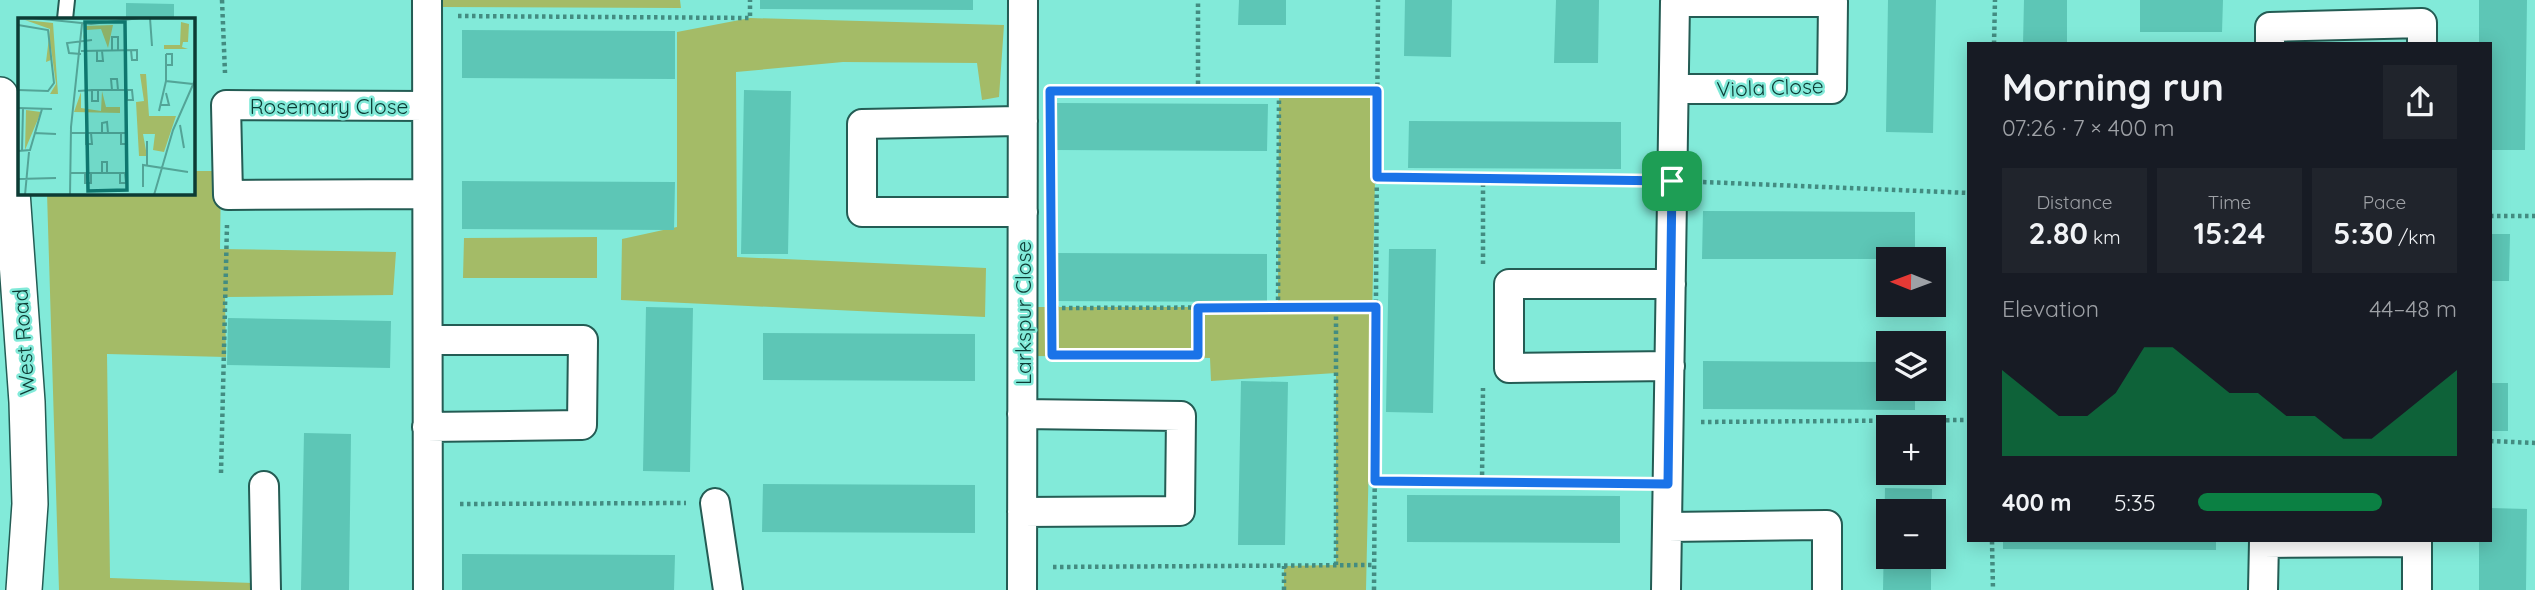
<!DOCTYPE html>
<html lang="en">
<head>
<meta charset="utf-8">
<style>
  :root { --surface:#171b24; --page:#20242c; --text:#f1f3f6; --muted:#9ea1a6; --accent:#0b8043 }
  body { margin:0; font-family:Quicksand,sans-serif; background:var(--page); color:var(--text); height:100vh; display:flex; flex-direction:column; font-size:26px; white-space:nowrap }
  * { box-sizing:border-box; margin:0 }
  p { font-size:23px; color:var(--muted) }
  .icon { flex:none; width:38px; height:38px; fill:none; stroke:currentColor; stroke-width:2; stroke-linecap:round; stroke-linejoin:round }
  .map { position:relative; flex:1; overflow:hidden }
  .sheet { position:absolute; left:1967px; top:42px; width:525px; height:500px; display:flex; flex-direction:column; background:var(--surface); border-radius:0px; box-shadow:0 4px 18px #0003 }
  .sheet>* { flex:none }
  .needle { width:46px; rotate:271deg }
  .controls { position:absolute; left:1876px; top:247px; display:grid; gap:14px }
  .controls a { display:grid; place-items:center; width:70px; height:70px; border-radius:0px; background:var(--surface); box-shadow:0 4px 18px #0003; font-size:35px }
  .pin { position:absolute; display:grid; place-items:center; width:60px; height:60px; color:#fff; margin:-30px; border-radius:14px; box-shadow:0 4px 10px #0006 }
  .round { display:grid; place-items:center; flex:none; width:74px; height:74px; border-radius:0px; background:var(--page) }
  .headline { display:flex; align-items:center; justify-content:space-between; height:119px; padding:0 35px }
  h1 { font-size:38px; font-weight:700; line-height:52px }
  .metrics { display:grid; grid-template-columns:repeat(3,1fr); gap:10px; height:119px; padding:7px 35px }
  .metrics div { display:grid; align-content:center; border-radius:0px; background:var(--page); text-align:center }
  .metrics b { font-size:30px; font-weight:700 }
  .metrics small { font-size:19px; font-weight:400 }
  .metrics p { font-size:19px }
  .chart { height:196px; padding:14px 35px }
  .chart p { display:flex; justify-content:space-between }
  .chart svg { width:100%; height:126px; margin-top:7px; fill:var(--accent); opacity:.7 }
  ul { padding:0 35px; list-style:none; font-size:23px }
  li { display:grid; grid-template-columns:112px 84px 1fr; align-items:center; height:52px }
  li i { height:18px; border-radius:9px; background:var(--accent) }
  .map>svg:first-child { display:block }
</style>
</head>
<body>
<div class="map">
<svg width="2535" height="590" viewBox="0 0 2535 590">
  <rect width="100%" height="100%" fill="#82ead9"/>
  <path fill="#a4bb67" d="M440 0H680L681 8 441 7Z
    M750 18 1004 25 999 97 982 100 977 63 843 62 736 72 737 257 986 268 985 317 621 300 622 239 677 227V32Z
    M1279 91H1377L1366 590H1284V566L1336 565V373L1211 381 1210 358 1033 356 1035 307H1278Z
    M193 171H221L220 249 396 252 393 295 225 297 226 357 107 354 110 578 253 583 254 590H59L47 193 192 192Z
    M597 237V278H463L464 238Z"/>
  <path fill="#5dc6b6" d="M760 0H973V10L760 9Z
    M1239 0H1286V25H1238Z
    M1405 0H1452L1451 57 1404 56Z
    M1556 0H1599L1598 63H1554Z
    M1888 0H1936L1933 133 1886 132Z
    M2024 0H2067V44H2023Z
    M2140 0H2223L2222 32H2140Z
    M2479 0H2527L2525 150H2490V44H2479Z
    M126 3 174 4V19H126Z
    M462 30 675 31V79L462 78Z
    M744 90 791 91 788 254H741Z
    M1055 103 1268 104 1267 151 1055 150Z
    M1409 121 1621 122V169L1408 168Z
    M462 181 675 182 674 230 462 229Z
    M1703 211 1915 212V259H1702Z
    M2490 234H2510L2509 281H2490Z
    M1389 249H1436L1433 413 1386 412Z
    M1055 253 1267 254V302L1054 301Z
    M646 307 693 308 690 472 643 471Z
    M228 318 391 321 390 368 227 365Z
    M763 333 975 334V381L763 380Z
    M1703 361 1888 362V388H1915V410L1703 409Z
    M1241 381 1288 382 1285 545H1238Z
    M2490 383H2508V431H2490Z
    M304 433 351 434 349 590H301Z
    M763 484 975 485V533L762 532Z
    M1885 488 1932 489V511H1888V556H1931V590H1883Z
    M1407 495 1620 496V543L1407 542Z
    M2490 508 2527 509 2526 590H2479V541H2490Z
    M2003 541H2216V550L2003 549Z
    M462 554 675 555 674 590H462Z"/>
  <g fill="none" stroke-linecap="round" stroke-linejoin="round">
    <g stroke="#245c54" stroke-width="18">
      <path id="service" d="M65 19 67 0"/>
    </g>
    <g stroke="#245c54" stroke-width="32">
      <path id="minor" d="M427 0 428 590
        M2270 44V27L2422 23V44
        M427 106 226 105 228 195 427 194
        M1023 212H862V124L1023 121
        M1670 366 1509 368V284H1671
        M427 427 582 425 583 340H428
        M264 486 266 590
        M715 503 728 590
        M1022 512 1180 511 1181 416 1022 414
        M1668 527 1827 525V590
        M2264 543 2417 542V590
        M1022 590 1023 0
        M1666 590 1675 2H1833L1832 89H1674
        M2263 590 2264 541"/>
    </g>
    <g stroke="#245c54" stroke-width="38">
      <path id="tertiary" d="M0 95 10 164 27 402 30 504 24 590"/>
    </g>
    <path stroke="#438c81" stroke-width="4.5" stroke-dasharray="3.5 3.5" stroke-linecap="butt" d="M222 0 225 73
      M458 16 750 18V0
      M1994 44 1995 0
      M1055 91H1377
      M1198 91V0
      M1377 177 1642 181
      M1703 182 1969 193
      M2490 216H2535
      M1483 264V179
      M1278 307 1279 91
      M1055 308 1376 307
      M1054 355H1198V308
      M1701 422 1969 420
      M2490 441 2535 443
      M221 473 227 225
      M1375 481 1636 484
      M1482 482 1483 388
      M460 504 686 503
      M1992 541 1993 590
      M1336 565V307
      M1053 567 1374 565
      M1284 590V566
      M1374 590 1378 0"/>
    <use href="#service" stroke="#fff" stroke-width="14"/>
    <use href="#minor" stroke="#fff" stroke-width="28"/>
    <use href="#tertiary" stroke="#fff" stroke-width="35"/>
  </g>
  <g fill="none" stroke-linecap="round" stroke-linejoin="round">
    <g stroke="#fff" stroke-width="14">
      <path id="route" d="M1050 91H1377V177L1672 181 1668 484 1375 481 1376 307 1198 308V355H1052Z"/>
    </g>
    <use href="#route" stroke="#1a73e8" stroke-width="9"/>
  </g>
  <g text-anchor="middle" dominant-baseline="central" stroke-width="5" stroke-linejoin="round" paint-order="stroke">
    <g font-size="21" fill="#0c3b34" stroke="#82ead9">
      <text transform="translate(1770 87) rotate(-2)">Viola Close</text>
      <text x="329" y="106">Rosemary Close</text>
      <text transform="translate(1023 313) rotate(-90)">Larkspur Close</text>
      <text transform="translate(23 342) rotate(-94)">West Road</text>
    </g>
  </g>
  <g transform="translate(18 18)">
    <rect width="177" height="177" fill="#82ead9"/>
    <path d="M7 2 35 5 40 76H32L38 66 33 30V42L28 44 32 11ZM163 4 171 6 170 24H165L164 29 170 31H146V27H162ZM95 7 90 30 83 11 68 12 65 22 67 8ZM122 56H128L131 98H158L146 134 135 132 137 116H125L129 138H121L118 84 126 83ZM84 73 88 89H102V95L56 94 63 74V90L83 93ZM8 92 23 94 7 132Z" fill="#a4bb67"/>
    <path fill="none" stroke="#53a497" stroke-width="2" d="M15 0 73 6 122 0M132 0 134 28M0 7 30 12 36 65 30 73 0 72M94 32V19H100V32M63 33 119 32V42H114L113 32M79 33V43H85L84 33M63 36 51 35 49 25 74 22M148 36V63L175 66M148 36H154V47H148M74 72V83H80V72M94 72 93 61H99L100 72M60 73 74 72H114L115 82H109V72M142 87H151L148 75M0 90 34 91M141 93 148 63M162 107 166 130M16 115 38 116M53 115H108L109 126H103V115M68 115V126H74L73 115M84 115V105L89 104 90 115M0 133 12 132 24 91M4 133 5 90M129 147V123M52 155H107L108 165H102V155M84 155V144H89V155M67 156V165H73V155M0 161 38 160M125 169V147L170 154M7 177 11 134M52 177 53 109 64 6M136 177 155 112 177 62"/>
    <path fill="#0f766e" fill-opacity="0.15" stroke="#0f766e" stroke-width="3.5" d="M67 4H107L109 172 70 173Z"/>
    <rect width="177" height="177" fill="none" stroke="#0c3b34" stroke-width="3.5"/>
  </g>
</svg>
<div class="controls">
<a><svg class="needle" viewBox="-14 -14 28 28"><path d="M0-13l5 13h-10z" fill="#e53935"/><path d="M0 13l5-13h-10z" fill="#9ea1a6"/></svg></a>
<a><svg class="icon" aria-label="layers" viewBox="0 0 24 24"><path d="M12 4l9 5-9 5-9-5zM3 14l9 5 9-5"/></svg></a>
<a>+</a>
<a>−</a>
</div>
<div class="pin" style="left:1672px;top:181px;background:#1e9e55"><svg class="icon" aria-label="arrive" viewBox="0 0 24 24"><path d="M6 21V4h12l-3 4 3 4H6"/></svg></div>
<section class="sheet">
<div class="headline"><div><h1>Morning run</h1><p>07:26 · 7 × 400 m</p></div><a class="round"><svg class="icon" aria-label="share" viewBox="0 0 24 24"><path d="M12 15V3M7 8l5-5 5 5M5 13v7h14v-7"/></svg></a></div>
<div class="metrics">
<div><p>Distance</p><b>2.80<small> km</small></b></div>
<div><p>Time</p><b>15:24</b></div>
<div><p>Pace</p><b>5:30<small> /km</small></b></div>
</div>
<div class="chart"><p><span>Elevation</span>44–48 m</p>
<svg viewBox="0 0 160 44" preserveAspectRatio="none"><path d="M0 44V14L10 22L20 30L30 30L40 22L50 6L60 6L70 14L80 22L90 22L100 30L110 30L120 38L130 38L140 30L150 22L160 14V44z"/></svg>
</div>
<ul>
<li><b>400 m</b>5:35<i style="width:71%"></i></li>
</ul>
</section>
</div>
</body>
</html>
